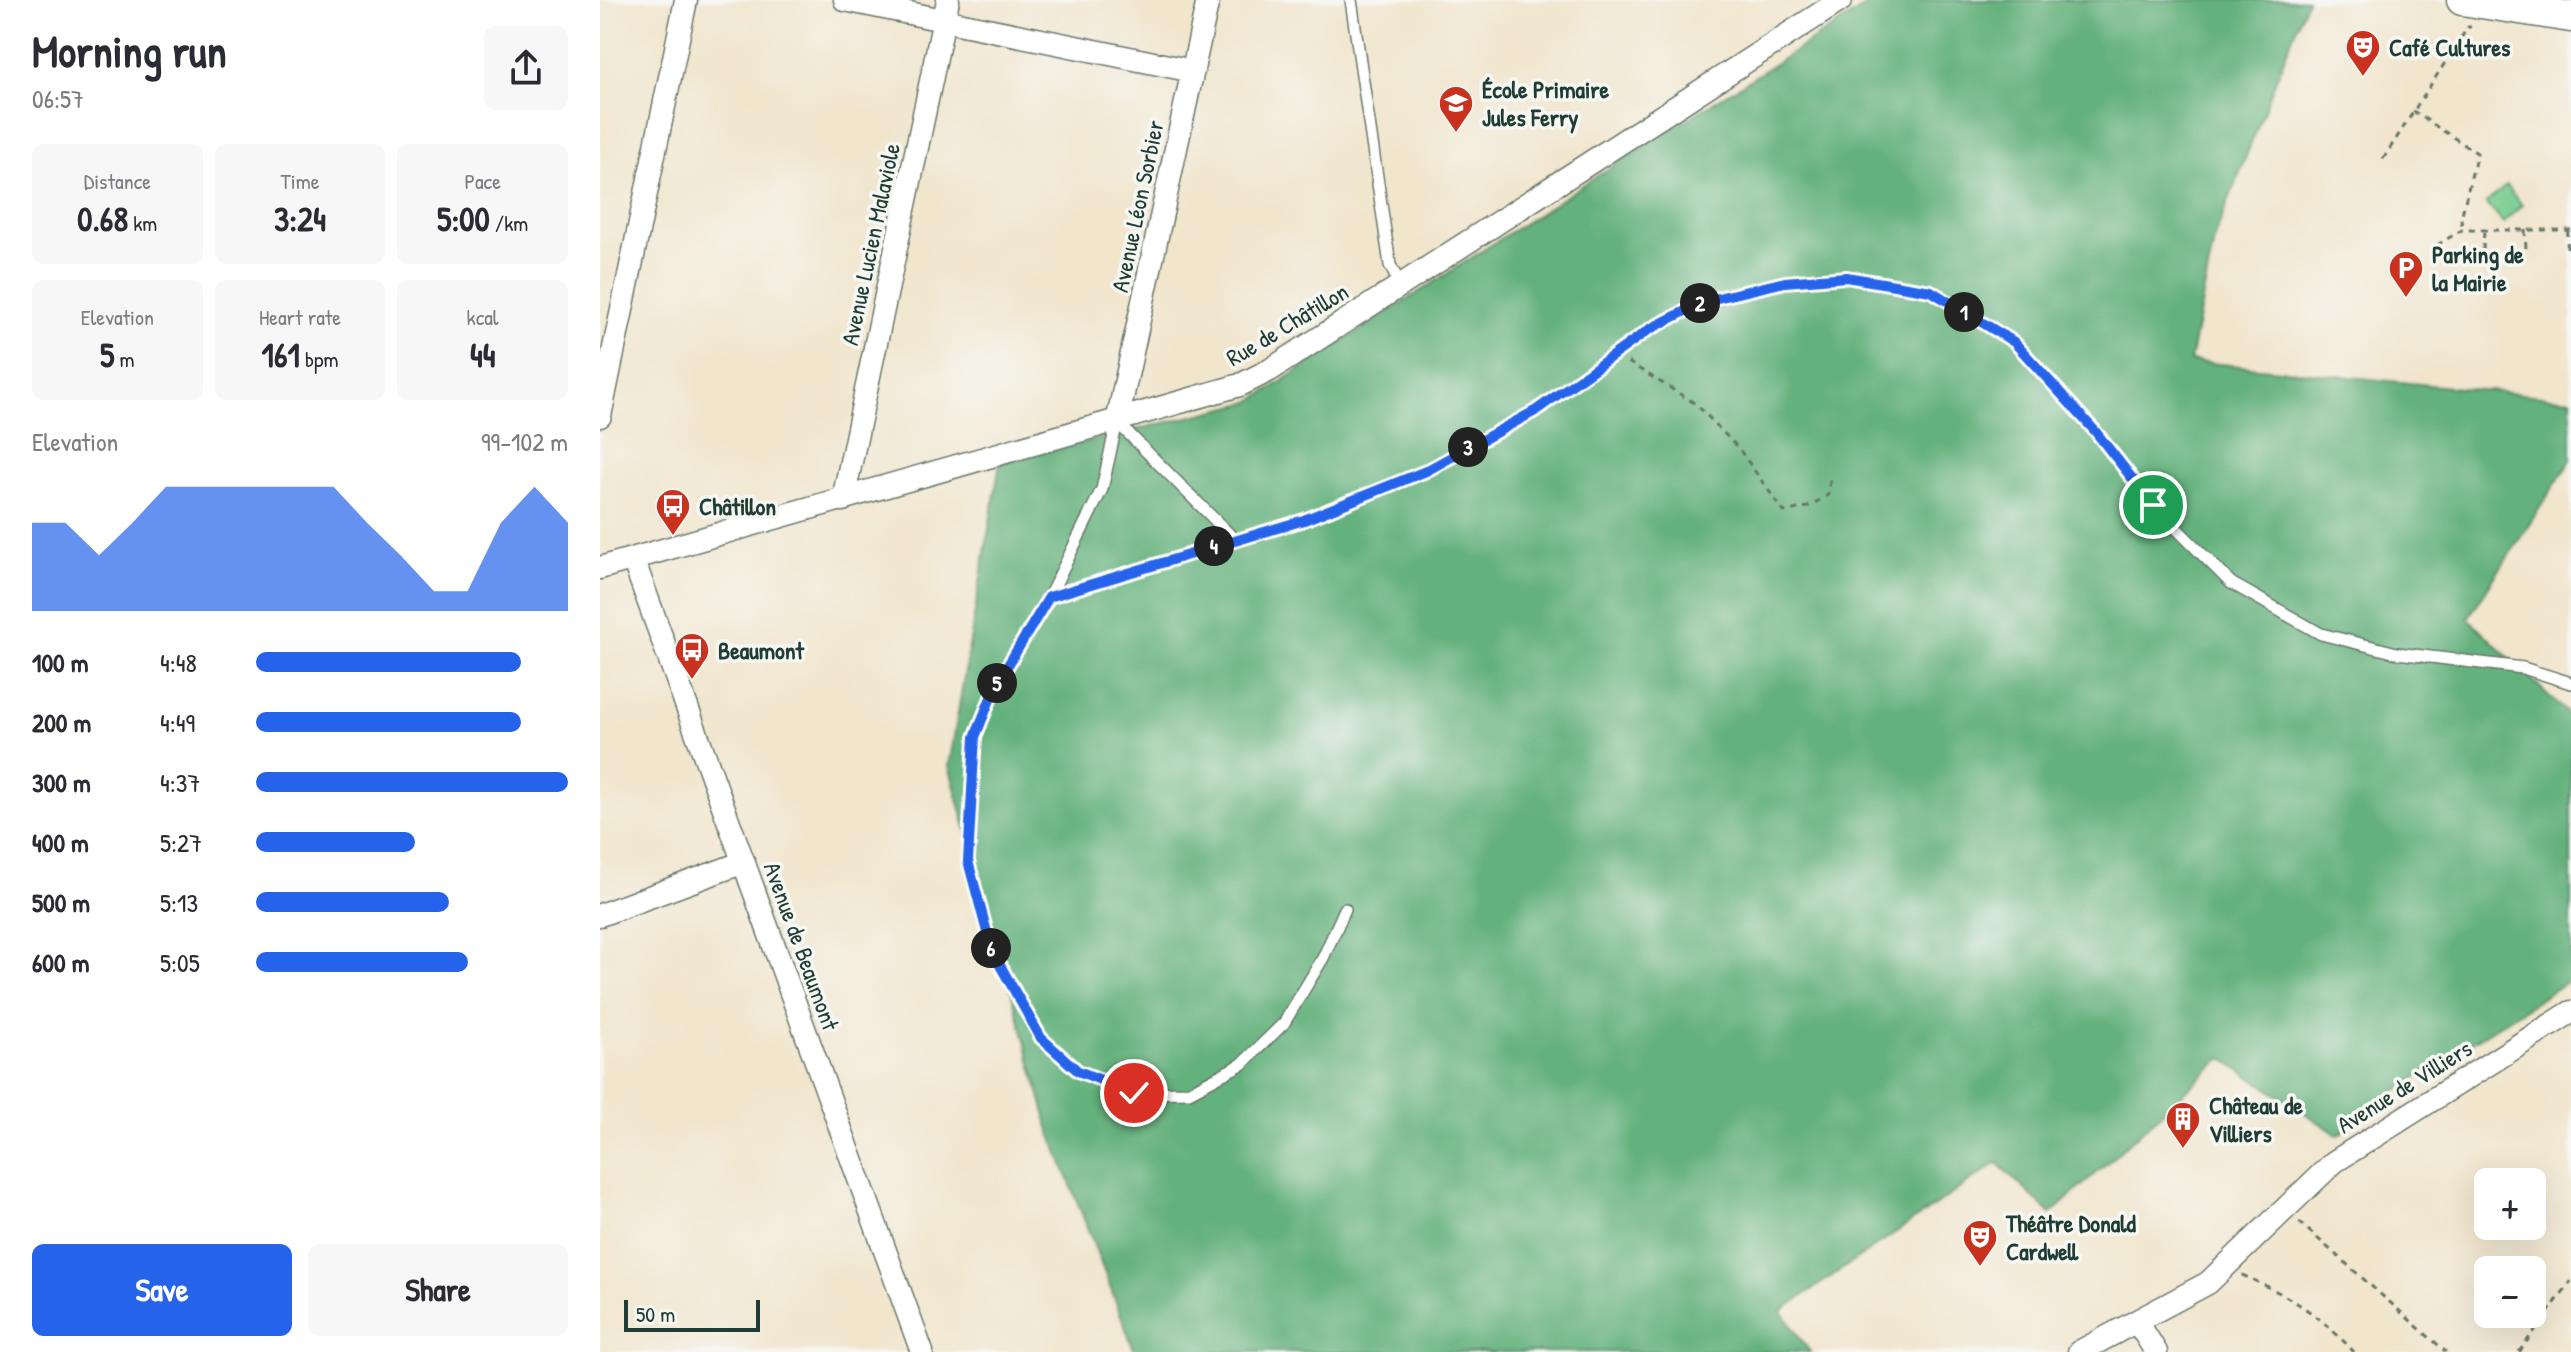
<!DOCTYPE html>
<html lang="en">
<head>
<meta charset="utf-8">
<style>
  :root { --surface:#fff; --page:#f7f7f7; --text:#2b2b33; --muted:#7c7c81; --accent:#2563eb }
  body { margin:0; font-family:"Patrick Hand",sans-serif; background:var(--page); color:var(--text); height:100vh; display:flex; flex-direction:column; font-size:30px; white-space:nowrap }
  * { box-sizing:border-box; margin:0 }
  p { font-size:26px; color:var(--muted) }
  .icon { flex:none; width:44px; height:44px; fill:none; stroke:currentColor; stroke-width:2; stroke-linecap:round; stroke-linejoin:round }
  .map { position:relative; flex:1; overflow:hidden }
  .side { display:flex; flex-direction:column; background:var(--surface); width:600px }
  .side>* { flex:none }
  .controls { position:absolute; left:1874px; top:1168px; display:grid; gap:16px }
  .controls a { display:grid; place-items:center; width:72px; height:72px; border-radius:12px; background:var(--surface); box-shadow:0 8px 32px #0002; font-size:40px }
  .scale { position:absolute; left:24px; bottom:20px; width:136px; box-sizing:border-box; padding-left:8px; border:4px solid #1f3d34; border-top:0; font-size:22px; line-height:28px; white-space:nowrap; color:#1f3d34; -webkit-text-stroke:6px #f6f6f2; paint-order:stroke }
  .pin { position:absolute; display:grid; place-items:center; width:68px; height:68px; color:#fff; margin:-34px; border:4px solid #fff; border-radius:50%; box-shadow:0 2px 8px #0007 }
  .km { position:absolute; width:40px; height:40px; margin:-20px; border-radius:50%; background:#222; color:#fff; font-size:22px; line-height:40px; text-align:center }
  .round { display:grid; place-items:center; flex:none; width:84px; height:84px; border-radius:12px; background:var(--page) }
  .summary { display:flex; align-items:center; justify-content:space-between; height:136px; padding:0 32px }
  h1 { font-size:44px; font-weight:700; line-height:60px }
  .figures { display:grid; grid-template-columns:repeat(3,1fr); gap:12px; height:136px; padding:8px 32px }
  .figures div { display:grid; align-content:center; border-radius:12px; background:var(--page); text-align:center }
  .figures b { font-size:34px; font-weight:700 }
  .figures small { font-size:22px; font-weight:400 }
  .figures p { font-size:22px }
  .chart { height:224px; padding:16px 32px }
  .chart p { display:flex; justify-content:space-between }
  .chart svg { width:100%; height:144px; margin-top:8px; fill:var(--accent); opacity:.7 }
  .button { display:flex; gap:16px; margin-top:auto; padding:16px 32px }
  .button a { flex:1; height:92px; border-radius:12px; background:var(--accent); color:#fff; font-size:32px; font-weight:700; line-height:92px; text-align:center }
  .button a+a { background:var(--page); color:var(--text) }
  ul { padding:0 32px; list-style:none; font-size:26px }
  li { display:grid; grid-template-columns:128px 96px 1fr; align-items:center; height:60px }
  li i { height:20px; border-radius:10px; background:var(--accent) }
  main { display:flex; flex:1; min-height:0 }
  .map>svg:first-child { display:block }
</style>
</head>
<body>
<main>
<section class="side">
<div class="summary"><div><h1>Morning run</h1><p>06:57</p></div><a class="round"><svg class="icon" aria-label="share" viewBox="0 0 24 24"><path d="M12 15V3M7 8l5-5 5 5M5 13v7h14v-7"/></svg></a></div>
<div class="figures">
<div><p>Distance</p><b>0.68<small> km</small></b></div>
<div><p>Time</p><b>3:24</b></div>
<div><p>Pace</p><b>5:00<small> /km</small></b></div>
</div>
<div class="figures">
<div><p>Elevation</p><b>5<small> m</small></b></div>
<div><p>Heart rate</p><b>161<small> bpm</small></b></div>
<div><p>kcal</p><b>44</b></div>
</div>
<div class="chart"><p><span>Elevation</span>99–102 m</p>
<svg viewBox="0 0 160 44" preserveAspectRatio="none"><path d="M0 44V17L10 17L20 27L30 17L40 6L50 6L60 6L70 6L80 6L90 6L100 17L110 27L120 38L130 38L140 17L150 6L160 17V44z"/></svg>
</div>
<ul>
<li><b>100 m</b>4:48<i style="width:85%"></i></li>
<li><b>200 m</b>4:49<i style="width:85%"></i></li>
<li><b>300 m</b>4:37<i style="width:100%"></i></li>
<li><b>400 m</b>5:27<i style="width:51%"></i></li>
<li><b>500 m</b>5:13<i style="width:62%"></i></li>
<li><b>600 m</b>5:05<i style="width:68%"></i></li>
</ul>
<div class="button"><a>Save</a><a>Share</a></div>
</section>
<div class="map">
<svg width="1971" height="1352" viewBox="0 0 1971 1352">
  <rect width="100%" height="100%" fill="#f6f6f2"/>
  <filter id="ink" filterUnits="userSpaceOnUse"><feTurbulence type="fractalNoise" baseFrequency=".0125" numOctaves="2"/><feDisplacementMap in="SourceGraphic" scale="16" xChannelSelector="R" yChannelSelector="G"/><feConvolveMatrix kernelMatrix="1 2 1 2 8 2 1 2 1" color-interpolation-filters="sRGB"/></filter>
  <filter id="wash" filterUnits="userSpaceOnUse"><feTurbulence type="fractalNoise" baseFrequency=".006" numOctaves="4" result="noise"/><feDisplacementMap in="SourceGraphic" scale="32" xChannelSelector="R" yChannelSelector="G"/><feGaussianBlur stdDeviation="1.8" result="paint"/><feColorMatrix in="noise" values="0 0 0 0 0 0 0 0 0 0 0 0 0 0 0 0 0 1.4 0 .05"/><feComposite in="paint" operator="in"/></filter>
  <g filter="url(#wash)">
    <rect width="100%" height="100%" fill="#f1e5cc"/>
    <path fill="#7ace91" stroke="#4c8662" stroke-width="2" d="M1906 186 1922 205 1903 223 1886 203Z"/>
    <path fill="#63b17b" stroke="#417758" stroke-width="2" d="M1276 0H1707L1615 236 1590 361 1971 399V460L1868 618 1971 717V979L1786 1097 1738 1135 1622 1058 1451 1214 1397 1163 1181 1311 1210 1352H535L449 1128 349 766 400 463 650 402 992 179Z"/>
  </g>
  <g filter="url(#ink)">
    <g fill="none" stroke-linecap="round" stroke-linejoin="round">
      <g stroke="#687869" stroke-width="14">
        <path id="lane" d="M751 0 790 265 800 285
          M517 422 634 539
          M449 597 502 489 517 422
          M745 909 723 958 684 1023 642 1064 589 1092 534 1093 478 1071 441 1038 392 951 368 861 375 737 396 685 449 597 704 520 826 471 935 411 1050 329 1105 301 1185 282 1246 277 1331 291 1414 342 1495 431 1553 505 1631 583 1721 634 1797 653 1923 668 1971 683"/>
      </g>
      <g stroke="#687869" stroke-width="25">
        <path id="street" d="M245 0 593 71
          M0 416 86 0
          M517 422 608 0
          M243 500 348 0
          M33 559 322 1352
          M0 568 640 385 670 370 1241 0
          M0 915 144 862
          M1538 1323 1556 1352
          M1479 1352 1608 1283 1734 1162 1971 1012"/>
      </g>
      <g stroke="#687869" stroke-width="33">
        <path id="secondary" d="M1862 0 1971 17"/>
      </g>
      <path stroke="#687869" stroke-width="3" stroke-dasharray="6 6" stroke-linecap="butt" d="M1813 111 1877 153 1861 218 1862 230
        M1783 159 1868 27H1871
        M1925 230 1926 249
        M1837 245 1862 230H1971
        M1967 248 1968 230
        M1883 250 1884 230
        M1028 362 1096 404 1139 449 1184 512 1208 507 1228 495 1231 475
        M1699 1222 1846 1352
        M1642 1275C1689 1295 1719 1314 1754 1352
        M1919 1352 1971 1281"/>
      <use href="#lane" stroke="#fff" stroke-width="11"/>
      <use href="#street" stroke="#fff" stroke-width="22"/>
      <use href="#secondary" stroke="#fff" stroke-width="30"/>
    </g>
  </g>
  <g fill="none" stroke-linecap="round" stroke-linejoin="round" filter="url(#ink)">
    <g stroke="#fff" stroke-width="16">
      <path id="route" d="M534 1093 478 1071 441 1038 392 951 368 861 375 737 396 685 449 597 704 520 826 471 935 411 1050 329 1105 301 1185 282 1246 277 1331 291 1414 342 1495 431 1553 505"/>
    </g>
    <use href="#route" stroke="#2563eb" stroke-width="10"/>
  </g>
  <defs>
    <g id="theatre-pin" transform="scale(1.8)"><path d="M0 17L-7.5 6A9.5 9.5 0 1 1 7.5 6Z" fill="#c8321e" stroke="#f6f6f2"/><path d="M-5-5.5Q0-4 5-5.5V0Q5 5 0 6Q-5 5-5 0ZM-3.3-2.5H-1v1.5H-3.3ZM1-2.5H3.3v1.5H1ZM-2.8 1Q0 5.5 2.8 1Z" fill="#fff"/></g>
    <g id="school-pin" transform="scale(1.8)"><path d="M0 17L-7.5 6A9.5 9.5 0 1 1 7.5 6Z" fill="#c8321e" stroke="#f6f6f2"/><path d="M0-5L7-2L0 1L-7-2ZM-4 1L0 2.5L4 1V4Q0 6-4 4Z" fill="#fff"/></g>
    <g id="parking-pin" transform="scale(1.8)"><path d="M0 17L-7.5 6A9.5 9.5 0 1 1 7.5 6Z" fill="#c8321e" stroke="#f6f6f2"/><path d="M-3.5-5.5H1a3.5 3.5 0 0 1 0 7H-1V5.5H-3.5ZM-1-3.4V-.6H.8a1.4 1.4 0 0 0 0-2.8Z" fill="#fff"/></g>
    <g id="bus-pin" transform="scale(1.8)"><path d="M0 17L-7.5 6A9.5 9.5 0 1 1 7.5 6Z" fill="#c8321e" stroke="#f6f6f2"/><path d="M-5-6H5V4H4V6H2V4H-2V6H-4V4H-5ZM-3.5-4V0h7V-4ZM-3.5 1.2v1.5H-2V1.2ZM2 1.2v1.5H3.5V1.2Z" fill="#fff"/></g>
    <g id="building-pin" transform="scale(1.8)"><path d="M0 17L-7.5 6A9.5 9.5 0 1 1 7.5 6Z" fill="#c8321e" stroke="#f6f6f2"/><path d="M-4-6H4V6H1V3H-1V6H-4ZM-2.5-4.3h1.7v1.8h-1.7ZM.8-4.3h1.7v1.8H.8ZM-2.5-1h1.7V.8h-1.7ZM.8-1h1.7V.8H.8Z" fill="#fff"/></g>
  </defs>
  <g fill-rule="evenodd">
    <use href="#theatre-pin" x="1763" y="47"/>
    <use href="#school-pin" x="856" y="103"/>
    <use href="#parking-pin" x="1806" y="268"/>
    <use href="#bus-pin" x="73" y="506"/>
    <use href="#bus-pin" x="92" y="650"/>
    <use href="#building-pin" x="1583" y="1119"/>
    <use href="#theatre-pin" x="1380" y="1237"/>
  </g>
  <g text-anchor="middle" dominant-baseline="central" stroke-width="7" stroke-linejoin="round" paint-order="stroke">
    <g font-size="24" font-weight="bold" fill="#1f3d34" stroke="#f6f6f2" text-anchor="start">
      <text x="1789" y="47">Café Cultures</text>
      <text x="882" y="89">École Primaire<tspan x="882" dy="28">Jules Ferry</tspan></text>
      <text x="1832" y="254">Parking de<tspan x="1832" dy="28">la Mairie</tspan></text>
      <text x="99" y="506">Châtillon</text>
      <text x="118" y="650">Beaumont</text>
      <text x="1609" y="1105">Château de<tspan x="1609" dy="28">Villiers</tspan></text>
      <text x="1406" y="1223">Théâtre Donald<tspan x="1406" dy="28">Cardwell</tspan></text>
    </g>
    <g font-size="24" fill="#1f3d34" stroke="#f6f6f2">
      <text transform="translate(537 206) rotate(-78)">Avenue Léon Sorbier</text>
      <text transform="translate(270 244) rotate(-78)">Avenue Lucien Malaviole</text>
      <text transform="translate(687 324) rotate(-31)">Rue de Châtillon</text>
      <text transform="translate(202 946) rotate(70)">Avenue de Beaumont</text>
      <text transform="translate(1804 1086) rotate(-32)">Avenue de Villiers</text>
    </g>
  </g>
</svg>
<div class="controls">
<a>+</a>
<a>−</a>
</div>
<div class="scale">50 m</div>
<div class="pin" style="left:1553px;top:505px;background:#1e9e55"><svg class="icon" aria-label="arrive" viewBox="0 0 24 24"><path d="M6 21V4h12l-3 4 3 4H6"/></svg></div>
<div class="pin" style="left:534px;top:1093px;background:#d93025"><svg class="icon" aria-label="check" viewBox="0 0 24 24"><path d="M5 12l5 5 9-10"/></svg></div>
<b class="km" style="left:1364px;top:312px">1</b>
<b class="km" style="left:1100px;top:303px">2</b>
<b class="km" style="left:868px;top:447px">3</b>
<b class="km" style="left:614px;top:546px">4</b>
<b class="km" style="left:397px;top:683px">5</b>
<b class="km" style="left:391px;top:948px">6</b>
</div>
</main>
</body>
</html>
